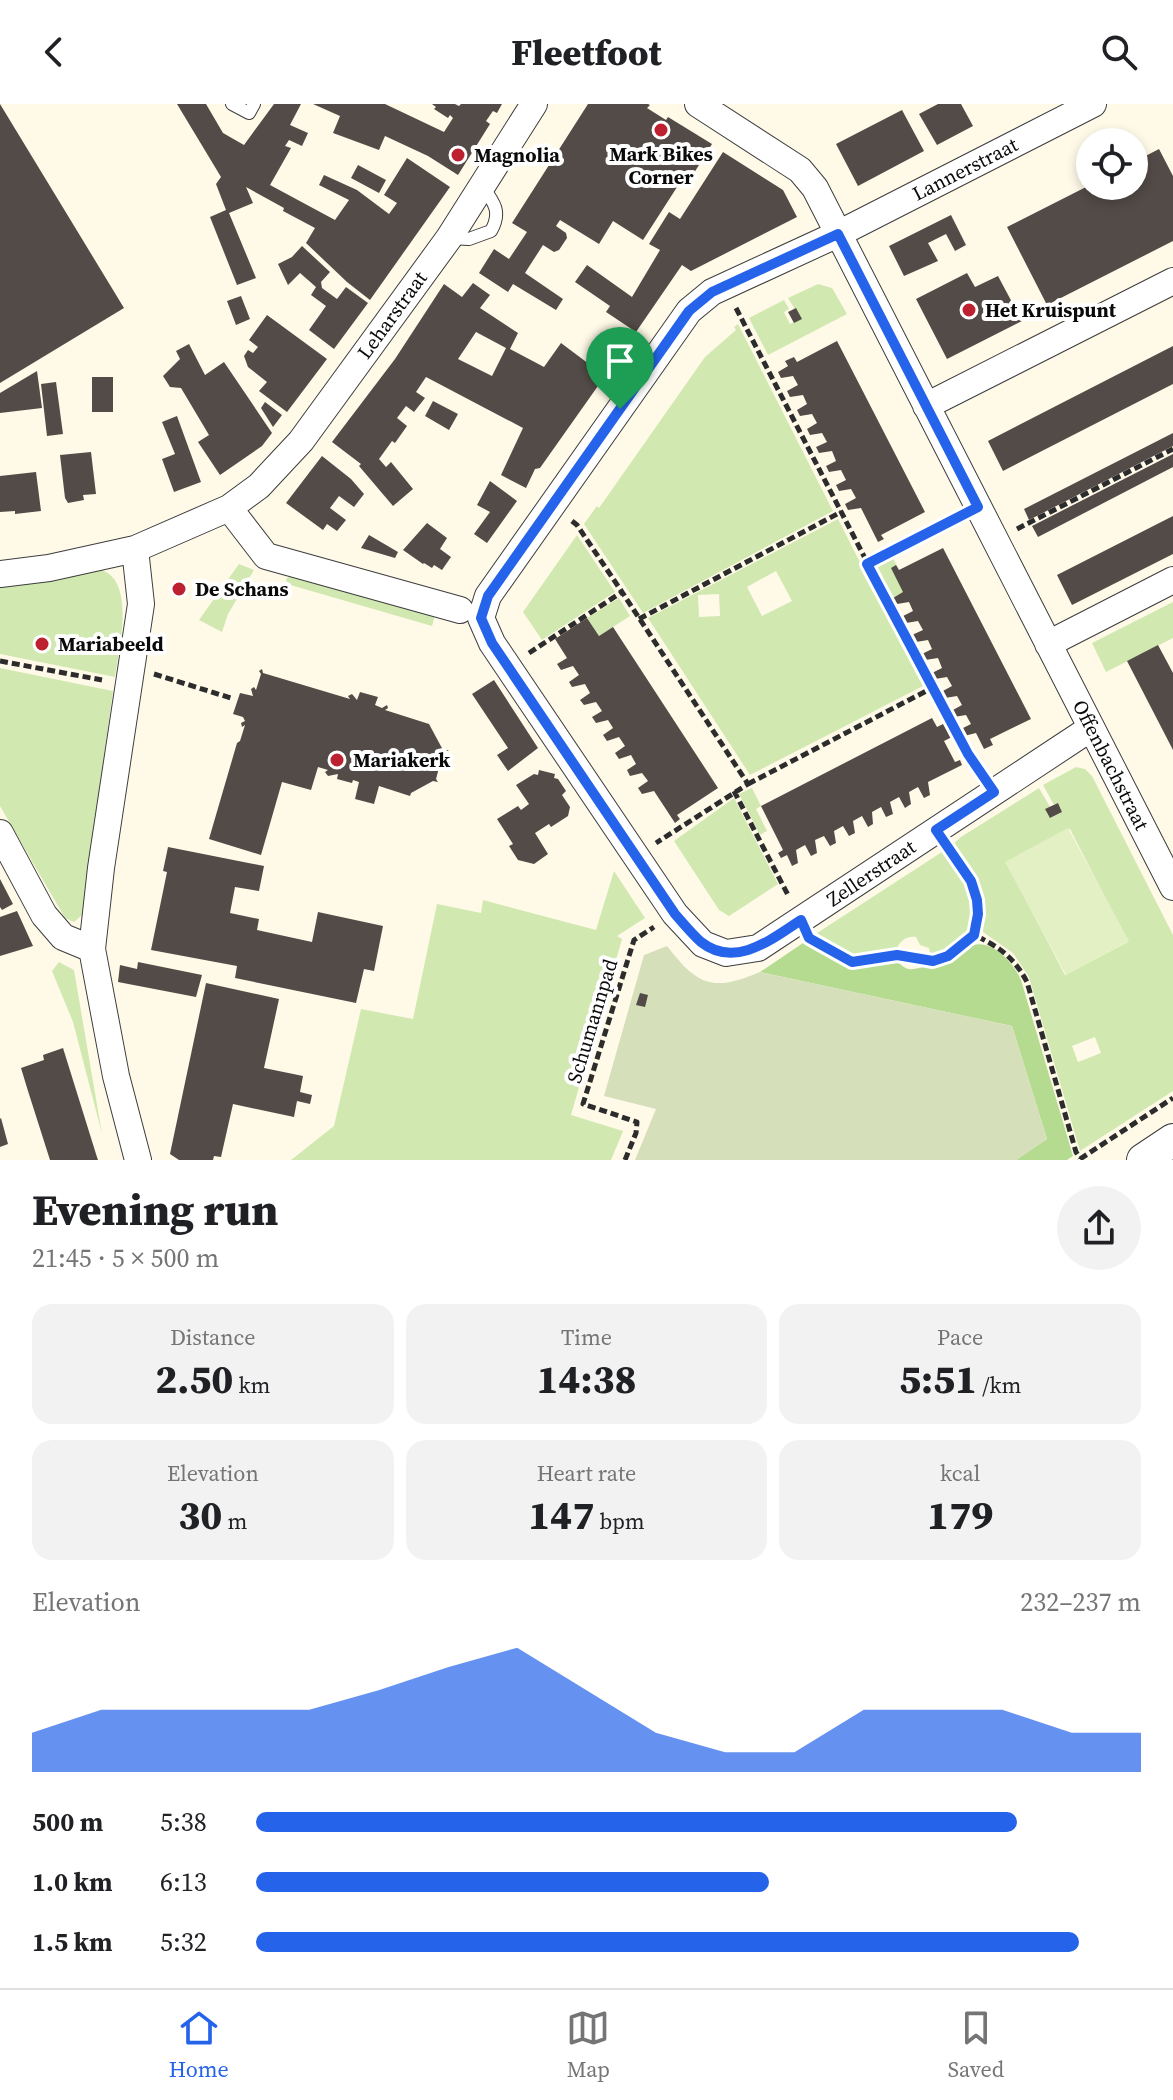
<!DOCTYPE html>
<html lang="en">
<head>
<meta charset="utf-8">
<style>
  :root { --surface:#fff; --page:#f2f2f2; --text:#202124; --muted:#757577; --line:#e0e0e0; --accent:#2563eb }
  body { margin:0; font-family:"Source Serif 4",serif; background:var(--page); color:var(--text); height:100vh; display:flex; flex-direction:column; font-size:30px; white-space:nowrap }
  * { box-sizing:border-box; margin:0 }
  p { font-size:26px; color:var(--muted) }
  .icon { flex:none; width:44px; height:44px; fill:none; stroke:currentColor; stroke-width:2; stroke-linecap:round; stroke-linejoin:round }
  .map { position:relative; height:1056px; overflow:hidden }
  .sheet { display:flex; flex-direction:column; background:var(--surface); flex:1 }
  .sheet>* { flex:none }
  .controls { position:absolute; left:1076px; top:24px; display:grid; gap:16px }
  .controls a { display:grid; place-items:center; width:72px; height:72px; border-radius:50%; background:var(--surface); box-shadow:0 4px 12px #0003; font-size:40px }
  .pin { position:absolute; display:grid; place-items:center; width:68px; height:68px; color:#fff; margin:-82px -34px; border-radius:50% 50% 50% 0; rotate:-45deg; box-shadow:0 0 8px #0007 }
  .pin .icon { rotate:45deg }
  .round { display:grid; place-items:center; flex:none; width:84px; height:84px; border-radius:42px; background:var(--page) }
  .overview { display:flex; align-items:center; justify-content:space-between; height:136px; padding:0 32px }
  h1 { font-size:44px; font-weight:800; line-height:60px }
  .figures { display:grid; grid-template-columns:repeat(3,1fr); gap:12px; height:136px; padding:8px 32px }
  .figures div { display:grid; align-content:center; border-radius:20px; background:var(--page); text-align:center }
  .figures b { font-size:40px; font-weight:800 }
  .figures small { font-size:22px; font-weight:400 }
  .figures p { font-size:22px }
  .chart { height:224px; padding:16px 32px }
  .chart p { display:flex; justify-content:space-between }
  .chart svg { width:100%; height:144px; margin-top:8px; fill:var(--accent); opacity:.7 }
  ul { padding:0 32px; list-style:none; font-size:26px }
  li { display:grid; grid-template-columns:128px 96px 1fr; align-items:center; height:60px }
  li i { height:20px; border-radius:10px; background:var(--accent) }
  header { display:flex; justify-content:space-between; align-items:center; height:104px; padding:0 32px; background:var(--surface); font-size:36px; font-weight:800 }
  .dock { display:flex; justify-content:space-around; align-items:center; height:112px; border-top:2px solid var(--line); background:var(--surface); font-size:22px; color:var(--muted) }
  .dock a { display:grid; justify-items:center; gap:4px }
  .dock .active { color:var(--accent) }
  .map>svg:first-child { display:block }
</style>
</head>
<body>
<header><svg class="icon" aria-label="back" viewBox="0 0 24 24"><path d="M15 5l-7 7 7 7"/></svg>Fleetfoot<svg class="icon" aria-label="search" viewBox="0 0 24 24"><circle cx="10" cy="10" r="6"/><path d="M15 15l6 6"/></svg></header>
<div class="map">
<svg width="1173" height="1056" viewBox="0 0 1173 1056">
  <rect width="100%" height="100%" fill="#fff9e8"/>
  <path fill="#d1e9b1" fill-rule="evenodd" d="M818 180 832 184 847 210 768 251 749 214 784 196 789 205 784 208 790 220 801 215 788 194Z
    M738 220 833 407 643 509 584 420 597 402 599 404 705 253 736 226 734 223Z
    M838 415 923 582 750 671 648 514ZM776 467 792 497 762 512 747 483ZM719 490 720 512 699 513 698 491Z
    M577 431 615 488 542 536 523 508Z
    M893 454 909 486 892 494 876 463Z
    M239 460 254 466 228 510 222 528 199 516Z
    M98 465C137 473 119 545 115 573L0 550V483Z
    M292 471 435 511 432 522 287 480 286 475Z
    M619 494 630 512 599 532 587 514Z
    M1173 498V534L1106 568 1092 539Z
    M0 564 113 587 82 811 74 818 65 814 0 702Z
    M1076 663 1085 665 1092 672 1173 831V987L1080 1047 1029 873 1013 849 983 828V802L979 783 952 741 961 733 1039 684 1050 703 1046 705 1051 714 1062 708 1058 699 1054 701 1043 681ZM1070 725 1128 838 1065 871 1006 758ZM1095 933 1101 949 1078 958 1072 942Z
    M752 684 761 702 756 705 767 727 760 731 739 690Z
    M734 694 778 780 729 812 719 806 674 737Z
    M945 746C964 773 988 804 963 836 955 846 944 853 931 853L929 844 920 841 916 833C906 832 899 837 896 847L854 853 814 831Z
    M614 767 645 814 617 832 622 835 571 1011 623 1027 611 1056H291L334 1022 361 905 413 915 437 800 481 809 483 796 596 826Z
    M59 858 74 866 102 1030 73 918 52 867Z"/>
  <path fill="#b5db90" d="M806 837 851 864 897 856C907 870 915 865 929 861 937 859 945 859 953 854 958 851 963 845 968 843 990 832 1013 858 1021 876L1073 1052 1067 1056H1016L1047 1035 1012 922 760 868Z"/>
  <path fill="#d5e0ba" d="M667 842C698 882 713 888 760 868L1012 922 1047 1035 1016 1056H635L656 1005 604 992 644 851Z"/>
  <path fill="#e3f0c3" d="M1068 724 1129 837 1066 871 1005 758Z"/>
  <path fill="#534b47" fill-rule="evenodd" d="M0 0 124 204 0 279Z
    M177 0H206L223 29 244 41 274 0H301L290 21 308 29 302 42 289 36 285 42 291 44 270 81 335 116 349 96 319 81 324 71 357 86 389 110 397 99 384 91 407 54 450 83 370 196 347 178 306 139 315 124 283 107 284 104 246 83 253 99 229 109 256 174 237 181 210 113 226 106 216 80 221 73Z
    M313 0H385L444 28 453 14 450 11 448 14 434 5 436 3 432 0H455L459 2 461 0H502L497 9 493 7 486 17 490 20 458 71 428 52 385 32 379 46 333 29 340 12Z
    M588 0H648L650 1 647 4 666 16 668 13 712 40 694 69 688 66 643 136 613 117 599 140 560 116 556 122 566 129 567 134 559 146 554 148 543 141 525 169 563 195 556 206 513 180 508 188 479 169 494 145 509 155 527 128 512 119Z
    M938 0H961L973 22 937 41 919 10Z
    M902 6 924 47 858 82 836 40Z
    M1159 45 1173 72V137L1047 201 1007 123 1090 81 1134 82V58Z
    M723 48 783 86 797 113 691 167 682 161 636 228 606 208 610 202 575 178 587 161 632 193 660 146 649 140 669 108 680 115Z
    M358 61 386 76 379 89 351 74Z
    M951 111 966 141 955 147 946 130 928 139 938 157 904 172 889 142Z
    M302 142 330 168 321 178 322 184 337 195 346 183 368 199 334 245 309 226 326 202 311 191 316 183 300 169 288 181 278 160 292 153Z
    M967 169 975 183 998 172 1022 217 947 255 916 195Z
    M473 179 490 191 480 204 518 229 510 245 544 263 561 239 605 272 540 364 535 365 526 384 501 371 523 324 426 273 416 288 425 294 414 308 406 302 397 314 407 322 395 339 392 337 379 355 386 363 391 358 413 385 393 402 359 362 361 360 332 338 395 255 444 180 462 193ZM476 228 506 244 492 272 458 255Z
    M241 192 250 215 236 221 227 197Z
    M796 204 802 215 794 219 788 208Z
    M267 211 327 255 287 308 259 287 267 278 248 263 244 252 248 246 253 249 258 243 249 236Z
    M837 237 925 408 881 431 884 435 878 438 861 404 848 406 845 400 856 394 851 385 839 387 836 381 846 376 841 366 829 368 826 362 836 357 832 347 819 349 816 343 827 338 822 329 810 331 807 325 817 319 812 310 800 312 797 306 807 300 803 291 790 293 787 287 798 281 793 272 781 274 778 268 788 262 785 257 794 253 797 258Z
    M189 240 205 271 224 258 272 329 262 342 220 371 198 338 209 331 181 284 170 283 163 272 180 255 176 247Z
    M1173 242V280L1003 367 988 337Z
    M37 267 42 304 0 309V289Z
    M92 273H113V308H92Z
    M56 278 63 330 47 332 41 280Z
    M433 297 458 310 449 326 425 312Z
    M265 298 282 311 273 323 261 304Z
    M177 312 201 378 174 388 162 355 175 350 162 318Z
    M1173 329V342L1029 416 1024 405Z
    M91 348 96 390 83 391 84 396 68 399 65 394 60 351Z
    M1173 350V363L1038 433 1032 422Z
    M322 352 351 375 364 390 354 403 339 392 330 404 346 416 337 427 327 420 323 426 286 399Z
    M36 368 41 407 15 410V407L0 408V372Z
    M490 377 517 397 487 439 474 430 490 408 477 401Z
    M1173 412V450L1072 501 1057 471Z
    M427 419 447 434 440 445 451 453 442 466 434 461 432 464 424 459 423 460 403 446Z
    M369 431 398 448 395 454 361 444Z
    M943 444 1031 615 990 635 993 641 984 645 976 629 964 632 961 625 971 620 966 611 954 613 951 607 962 601 957 592 945 594 941 588 952 582 947 573 935 575 932 569 942 564 938 554 925 556 922 550 932 545 928 536 916 538 912 531 923 526 918 517 906 519 903 512 913 507 909 498 897 500 893 494 903 488 891 464 896 461 899 466Z
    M587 514 599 532 613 523 718 684 677 711 680 715 675 719 654 687 642 690 638 684 648 677 642 669 630 672 627 666 636 660 631 651 619 655 615 649 625 642 619 633 607 637 603 631 613 624 608 616 596 619 592 613 602 607 596 598 584 601 580 596 590 589 585 580 572 583 569 578 579 571 573 562 561 566 557 560 567 554 555 535Z
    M1158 541 1173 569V646L1127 557Z
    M262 565 263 569 350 595 348 592 352 590 357 596 360 588 378 593 375 601 382 604 387 601 388 604 385 606 429 620 443 646H449L443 649 436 675 438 678 433 677 411 689 410 692 379 682 374 700 355 695 359 678 353 676 352 679 337 675 338 670 328 672 325 668 328 666 318 663 311 686 282 678 261 751 209 735 237 639 240 637 245 621 242 623 241 619 245 617 243 613 233 610 240 589 253 592 251 585 254 583 256 586 261 570 259 567Z
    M494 576 538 644 508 667 497 651 508 644 472 590Z
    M932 614 937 623 947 618 954 632 944 637 955 658 960 656 962 661 928 678 930 691 924 694 918 683 909 688 911 700 905 704 899 693 890 698 893 710 886 713 881 703 872 708 873 720 868 723 862 712 853 717 855 729 849 732 843 722 834 727 836 739 830 742 824 732 815 736 817 749 811 752 805 741 796 746 798 759 792 762 787 751 781 754 778 749 783 746 761 702Z
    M539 666 555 670 554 674 558 675 566 687 562 691 570 703 568 712 551 723 549 720 535 729 548 750 534 760 518 756 509 742 513 740 497 715 518 702 521 706 529 700 516 681 534 670 538 671Z
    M1058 699 1062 708 1050 714 1045 705Z
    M168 743 264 762 259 787 235 783 230 809 259 815 257 826 312 838 318 808 383 822 374 867 364 865 356 899 235 874 237 862 151 846 167 768 163 767Z
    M0 775 13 800 2 806 0 803Z
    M17 807 33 842 0 852V813Z
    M138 858 202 871 196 893 118 878 120 861 137 865Z
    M206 879 279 895 264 964 303 972 300 988 312 991 310 1000 297 997 294 1013 233 1000 221 1053 214 1052 213 1056H179L170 1050Z
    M640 889 648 891 645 903 636 901Z
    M63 944 96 1050 98 1056H50L28 987 21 964 44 956 43 951Z
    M1 1014 8 1040 0 1043V1015Z"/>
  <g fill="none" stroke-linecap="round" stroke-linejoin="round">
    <g stroke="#3d3d3d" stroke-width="14">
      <path id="service" d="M232 0 249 9 254 0
        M449 134 469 135 491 127C502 108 494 98 482 82"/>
    </g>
    <g stroke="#3d3d3d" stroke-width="28">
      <path id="minor" d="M698 0 800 66 815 84 1173 783
        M926 302 1173 177
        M229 404 266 452 460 506
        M135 445 141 500 101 764 92 845 116 972 138 1056
        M0 470 49 464 135 445 229 404 259 382 301 337 449 134 534 0
        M1048 540 1173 476
        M1091 624 758 844 726 849 703 840 675 810 492 539 481 514 488 492 689 207 712 188 838 130 1093 0
        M0 729 44 811 63 833 92 845"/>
    </g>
    <g stroke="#3d3d3d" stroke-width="34">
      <path id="tertiary" d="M1143 1056 1173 1036"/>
    </g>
    <path stroke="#2c2c2c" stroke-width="5" stroke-dasharray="8 4" stroke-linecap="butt" d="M736 204 932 584
      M572 417 577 421 622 488
      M1017 425 1173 345
      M867 460 955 414
      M639 515 841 408
      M529 549 622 488 748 680 656 739
      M0 557 102 576
      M154 570 234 595
      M748 680 932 584 979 667
      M734 687 789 793
      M951 747C971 778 982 793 974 831
      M813 836 852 858 897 851 933 857 948 852 974 831C998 842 1014 853 1027 878L1076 1048 1080 1054
      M1080 1055 1173 994
      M625 1056 636 1029 637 1018 583 1000 634 836 654 823"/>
    <use href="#service" stroke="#fff" stroke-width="12"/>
    <use href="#minor" stroke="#fff" stroke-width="26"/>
    <use href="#tertiary" stroke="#fff" stroke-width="32"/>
  </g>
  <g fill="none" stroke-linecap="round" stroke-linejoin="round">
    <g stroke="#fff" stroke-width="16">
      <path id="route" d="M838 130 978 403 867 460 968 650 994 688 936 726 971 777 977 796 978 810 974 831 948 852 933 857 897 851 852 858 809 834 801 816C772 835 735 865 701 838 692 830 683 819 675 810L492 539 481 514 488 492 689 207 712 188Z"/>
    </g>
    <use href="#route" stroke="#2563eb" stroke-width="10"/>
  </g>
  <g fill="#bd202f" stroke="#fff" stroke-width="3">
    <circle cx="661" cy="26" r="8"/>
    <circle cx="458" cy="51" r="8"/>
    <circle cx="969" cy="206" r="8"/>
    <circle cx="179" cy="485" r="8"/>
    <circle cx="42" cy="540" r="8"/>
    <circle cx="337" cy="656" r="8"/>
  </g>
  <g text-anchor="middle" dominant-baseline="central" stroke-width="8" stroke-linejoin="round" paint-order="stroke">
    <g font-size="20" font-weight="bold" fill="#0a0a0a" stroke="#fff" text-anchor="start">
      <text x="661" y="50" text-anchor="middle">Mark Bikes<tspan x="661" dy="23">Corner</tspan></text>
      <text x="474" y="51">Magnolia</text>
      <text x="985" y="206">Het Kruispunt</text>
      <text x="195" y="485">De Schans</text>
      <text x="58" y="540">Mariabeeld</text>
      <text x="353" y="656">Mariakerk</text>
    </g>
    <g font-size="20" fill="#0a0a0a" stroke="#fff">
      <text transform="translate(965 65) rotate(-27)">Lannerstraat</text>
      <text transform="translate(392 211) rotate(-54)">Leharstraat</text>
      <text transform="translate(1111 661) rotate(63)">Offenbachstraat</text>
      <text transform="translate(871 769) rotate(-34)">Zellerstraat</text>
      <text transform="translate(592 917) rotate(-73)">Schumannpad</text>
    </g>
  </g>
</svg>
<div class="controls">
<a><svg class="icon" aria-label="locate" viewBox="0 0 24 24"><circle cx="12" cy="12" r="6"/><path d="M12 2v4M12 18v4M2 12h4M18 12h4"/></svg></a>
</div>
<div class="pin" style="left:620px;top:305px;background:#1e9e55"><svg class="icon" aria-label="arrive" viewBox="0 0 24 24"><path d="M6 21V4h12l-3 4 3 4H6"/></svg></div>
</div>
<section class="sheet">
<div class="overview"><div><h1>Evening run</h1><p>21:45 · 5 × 500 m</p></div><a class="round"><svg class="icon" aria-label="share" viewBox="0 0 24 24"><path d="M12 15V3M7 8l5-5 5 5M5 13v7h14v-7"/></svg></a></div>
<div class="figures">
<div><p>Distance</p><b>2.50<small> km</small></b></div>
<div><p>Time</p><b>14:38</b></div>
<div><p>Pace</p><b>5:51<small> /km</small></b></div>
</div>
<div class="figures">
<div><p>Elevation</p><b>30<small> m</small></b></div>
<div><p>Heart rate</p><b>147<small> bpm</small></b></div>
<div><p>kcal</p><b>179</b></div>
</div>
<div class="chart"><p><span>Elevation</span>232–237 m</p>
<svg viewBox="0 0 160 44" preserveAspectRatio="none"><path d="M0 44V32L10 25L20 25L30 25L40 25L50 19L60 12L70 6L80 19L90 32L100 38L110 38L120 25L130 25L140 25L150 32L160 32V44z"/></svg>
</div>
<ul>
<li><b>500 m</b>5:38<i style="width:86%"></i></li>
<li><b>1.0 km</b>6:13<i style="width:58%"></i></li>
<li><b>1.5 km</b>5:32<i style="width:93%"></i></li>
</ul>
</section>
<nav class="dock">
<a class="active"><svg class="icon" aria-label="home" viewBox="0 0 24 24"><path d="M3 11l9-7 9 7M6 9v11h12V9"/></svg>Home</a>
<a><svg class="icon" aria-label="map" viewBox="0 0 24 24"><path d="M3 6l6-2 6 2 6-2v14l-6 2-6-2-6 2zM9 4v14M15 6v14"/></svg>Map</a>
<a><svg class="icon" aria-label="saved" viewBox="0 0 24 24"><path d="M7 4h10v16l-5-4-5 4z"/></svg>Saved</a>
</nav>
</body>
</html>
